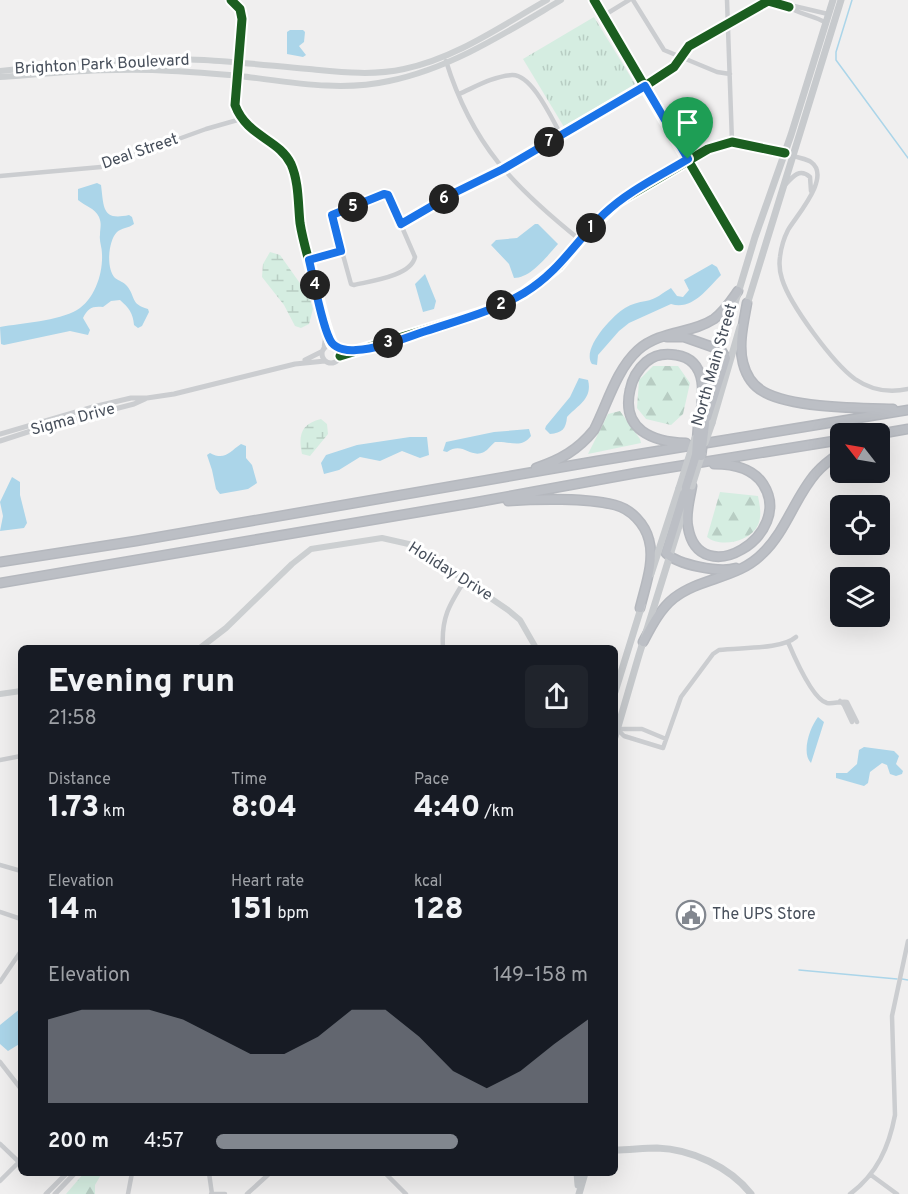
<!DOCTYPE html>
<html lang="en">
<head>
<meta charset="utf-8">
<style>
  :root { --surface:#171b24; --page:#20242c; --text:#f1f3f6; --muted:#9ea1a6; --accent:#82878f }
  body { margin:0; font-family:Overpass,sans-serif; background:var(--page); color:var(--text); height:100vh; display:flex; flex-direction:column; font-size:22px; white-space:nowrap }
  * { box-sizing:border-box; margin:0 }
  p { font-size:20px; color:var(--muted) }
  .icon { flex:none; width:33px; height:33px; fill:none; stroke:currentColor; stroke-width:2; stroke-linecap:round; stroke-linejoin:round }
  .map { position:relative; flex:1; overflow:hidden }
  .drawer { position:absolute; left:18px; top:645px; width:600px; height:531px; display:flex; flex-direction:column; background:var(--surface); border-radius:9px; box-shadow:0 6px 24px #0002 }
  .drawer>* { flex:none }
  .needle { width:39px; rotate:301deg }
  .controls { position:absolute; left:830px; top:423px; display:grid; gap:12px }
  .controls a { display:grid; place-items:center; width:60px; height:60px; border-radius:9px; background:var(--surface); box-shadow:0 6px 24px #0002; font-size:30px }
  .pin { position:absolute; display:grid; place-items:center; width:51px; height:51px; color:#fff; margin:-62px -26px; border-radius:50% 50% 50% 0; rotate:-45deg; box-shadow:0 0 6px #0007 }
  .pin .icon { rotate:45deg }
  .km { position:absolute; width:30px; height:30px; margin:-15px; border-radius:50%; background:#222; color:#fff; font-size:16px; line-height:30px; text-align:center }
  .round { display:grid; place-items:center; flex:none; width:63px; height:63px; border-radius:9px; background:var(--page) }
  .summary { display:flex; align-items:center; justify-content:space-between; height:102px; padding:0 30px }
  h1 { font-size:33px; font-weight:800; line-height:45px }
  .stats { display:grid; grid-template-columns:repeat(3,1fr); gap:9px; height:102px; padding:6px 30px }
  .stats div { display:grid; align-content:center }
  .stats b { font-size:30px; font-weight:800 }
  .stats small { font-size:16px; font-weight:400 }
  .stats p { font-size:16px }
  .chart { height:168px; padding:12px 30px }
  .chart p { display:flex; justify-content:space-between }
  .chart svg { width:100%; height:108px; margin-top:6px; fill:var(--accent); opacity:.7 }
  ul { padding:0 30px; list-style:none; font-size:20px }
  li { display:grid; grid-template-columns:96px 72px 1fr; align-items:center; height:45px }
  li i { height:15px; border-radius:8px; background:var(--accent) }
  .map>svg:first-child { display:block }
</style>
</head>
<body>
<div class="map">
<svg width="908" height="1194" viewBox="0 0 908 1194">
  <defs>
    <pattern id="grass-tufts" width="24" height="20" patternUnits="userSpaceOnUse" patternTransform="scale(1.5)"><rect width="24" height="20" fill="#d5ede1"/><path d="M3 7l-1-3M5 7V3M7 7l1-3M15 17l-1-3M17 17v-4M19 17l1-3" fill="none" stroke="#b8cdc3"/></pattern>
    <pattern id="forest-firs" width="22" height="20" patternUnits="userSpaceOnUse" patternTransform="scale(1.5)"><rect width="22" height="20" fill="#d5ede1"/><path d="M5 1l3.5 6h-7zM16 11l3.5 6h-7z" fill="#b8cdc3"/></pattern>
    <pattern id="wetland-marsh" width="20" height="14" patternUnits="userSpaceOnUse" patternTransform="scale(1.5)"><rect width="20" height="14" fill="#d5ede1"/><path d="M1 5h8M5 5V1M11 12h8M15 12V8" fill="none" stroke="#b8cdc3"/></pattern>
  </defs>
  <rect width="100%" height="100%" fill="#f0efef"/>
  <path fill="url(#grass-tufts)" d="M594 17 635 84 564 127 523 59Z"/>
  <path fill="url(#forest-firs)" d="M653 366H678L690 383 683 414 671 425 646 419 637 408 639 380Z
    M620 411 640 439 641 443 588 454 608 414Z
    M720 492 758 496C760 507 762 515 758 525 750 542 720 548 707 537Z
    M84 1173H102L95 1185V1194H66Z"/>
  <path fill="url(#wetland-marsh)" d="M270 252 280 255 309 296 313 309 309 324 301 328 295 326 284 305 262 277 263 264Z
    M321 419 327 424 328 434 310 456 302 454C298 435 301 424 321 419Z"/>
  <path fill="#abd5e9" d="M303 30 305 32 304 42 299 46 306 55 303 57 287 54V32L290 30Z
    M97 183 101 185C104 208 102 221 129 215L132 217 134 224C129 228 121 228 117 232 108 241 106 269 115 278 119 281 124 282 127 286 136 297 130 304 148 309L149 312 142 326 138 328 134 325C133 313 129 308 120 300L111 301 103 307C92 306 88 308 83 318L90 330 88 335 70 331 4 345 1 344 0 327C22 323 58 321 77 310 95 299 103 273 102 254 102 247 99 241 100 235 100 228 102 224 99 217 95 208 85 206 78 200V189Z
    M535 224H538L558 244C547 256 531 278 514 278L509 264 491 245 496 240 517 238Z
    M712 264 717 267 721 275C708 288 692 311 671 304L629 323 619 331 598 355 597 365 592 364C581 349 612 316 625 308 632 304 638 302 646 301 655 300 664 292 671 288L677 296 683 297 689 290 684 280Z
    M425 274 436 301 434 309 423 312 415 284Z
    M579 378 588 380C593 399 577 406 567 417 566 429 562 433 550 434L545 429 546 426 570 397Z
    M529 429 531 436C521 449 511 441 495 442 492 444 488 450 484 452 470 459 463 441 447 452L443 451 446 442 494 432Z
    M410 437H427L429 455 420 458 402 451 380 461 360 457 339 470 324 474 321 463 326 455 357 445Z
    M241 444 246 446V458L252 465 257 483 248 489 220 494 216 489 212 470 207 455 210 453C225 461 229 452 241 444Z
    M12 477 20 482V495L27 523 24 528 0 531 3 516 0 502Z
    M818 717 824 722 811 763C801 753 810 727 818 717Z
    M864 747 894 751 899 756 896 764 903 771 902 774 896 776 890 774 887 765 882 763 870 772 868 783 864 786 836 778V773H847L857 764 859 750Z
    M21 1008V1043L8 1051 0 1044V1025Z"/>
  <g fill="none" stroke-linecap="round" stroke-linejoin="round">
    <path stroke="#abd5e9" stroke-width="1.5" d="M852 0 836 52V60L908 158
      M799 970 897 979
      M902 979 908 980"/>
    <g stroke="#b5b8be" stroke-width="11">
      <path id="motorway" d="M747 303C744 321 738 344 743 363 746 375 753 386 764 392 793 408 858 408 893 409
        M667 337H684L721 350 726 358 705 424
        M879 434 908 429
        M686 443C653 442 621 430 630 390 632 380 638 369 646 362 654 355 665 353 676 355 710 360 703 399 699 424
        M536 468C560 460 578 450 594 430 607 405 616 370 638 350 661 330 691 334 714 319 724 312 731 301 738 291
        M692 486C690 499 685 514 688 527 699 593 796 535 763 484 752 467 732 464 714 464
        M686 487 666 553C678 565 720 573 736 568
        M508 501C538 499 586 498 615 505 631 509 645 524 649 540 655 561 645 587 640 608
        M0 562 136 541 597 461 908 410
        M0 583 472 503 636 473 840 440
        M643 642C651 627 660 609 674 598 701 577 738 579 763 553 786 531 795 497 816 473 823 465 831 459 840 453"/>
    </g>
    <path stroke="#cbcdd0" stroke-width="4.5" d="M231 0 240 9 242 19 235 105C247 137 279 139 291 164 299 182 298 204 300 223 303 242 309 260 313 277 319 300 323 323 332 344
      M594 0 739 247
      M633 0 664 50 717 72 730 74
      M727 0 732 142
      M603 16 629 0
      M826 23C814 15 800 15 789 7L794 6 828 14
      M446 61C472 145 514 187 580 240
      M459 94C475 87 494 76 512 75 532 74 552 119 561 135
      M794 156C799 158 807 159 811 162 832 177 796 216 788 230 784 238 781 248 780 257 779 264 780 273 782 279 790 305 833 363 855 379 871 390 890 393 908 389
      M0 176 101 167 206 129 241 119
      M786 184C793 176 800 168 810 177L811 191
      M384 194 388 195 415 257C411 276 371 281 354 285L351 284 332 215Z
      M401 224 456 192 503 169 645 86 674 67 689 46 768 1 789 7
      M309 260 341 251
      M324 346 326 333
      M788 642C794 656 812 699 827 703 834 704 840 701 847 702L857 722
      M443 648C441 618 449 605 465 580
      M840 701 844 705 852 722
      M617 729 624 736 663 748 681 697 713 654 719 650C740 647 781 650 796 637
      M617 729H642L666 739
      M0 760 21 756
      M0 865 21 871
      M0 912 21 919
      M0 982 21 951
      M0 1062 21 1089
      M0 1144 19 1162
      M209 1173 212 1194
      M385 1173 406 1194
      M871 1175 897 1194
      M0 1181 21 1160
      M128 1194 132 1173
      M211 1194H225
      M247 1194 270 1173
      M850 1194C877 1174 889 1147 895 1115L892 1016 908 941"/>
    <path stroke="#cbcdd0" stroke-width="5" d="M322 354a9 9 0 1 1 18 0a9 9 0 1 1-18 0Z
      M340 356 477 314 501 305 524 293 559 266 590 228 618 202 708 149 732 142 785 153
      M305 360 321 352
      M0 434 93 407 131 398H147L174 394 295 364 325 361
      M0 441 37 429 134 404 145 399
      M46 1194 67 1173
      M55 1194 75 1173"/>
    <path stroke="#cccfd1" stroke-width="6" d="M0 71C68 64 136 57 204 60 239 62 274 66 309 69 340 72 372 76 404 69 456 58 501 26 547 0
      M0 77C57 73 115 67 172 71 195 72 218 74 240 76 290 82 340 92 389 81 452 68 507 32 561 0
      M200 648 226 628 292 564 311 549 382 538 413 545 508 610 520 620 536 648
      M0 694 21 691"/>
    <path stroke="#c7cacd" stroke-width="7" d="M746 308 841 0
      M704 406 755 237 791 135 833 0
      M712 423 740 327
      M651 574 679 488
      M615 692 642 605
      M615 737 639 655 685 507
      M615 1150C629 1150 643 1148 657 1148 691 1149 730 1167 751 1194
      M577 1173 578 1185
      M579 1194 585 1173"/>
    <use href="#motorway" stroke="#bcbfc5" stroke-width="8"/>
    <g stroke="#b5b8be" stroke-width="11" stroke-linecap="butt">
      <path id="motorway-bridge" d="M701 456 705 424
        M686 487 696 455 698 427"/>
    </g>
    <path stroke="#c7cacd" stroke-width="7" d="M705 443 712 423
      M692 486 702 454
      M679 488 695 438"/>
    <use href="#motorway-bridge" stroke="#bcbfc5" stroke-width="8"/>
    <g stroke="#fff" stroke-width="13">
      <path id="cycleway" d="M231 0 240 9 242 19 235 105C247 137 279 139 291 164 299 182 298 204 300 223 303 242 309 260 313 277 319 300 323 323 332 344
        M594 0 739 247
        M401 224 456 192 503 169 645 86 674 67 689 46 768 1 789 7
        M340 356 477 314 501 305 524 293 559 266 590 228 618 202 708 149 732 142 785 153"/>
    </g>
    <use href="#cycleway" stroke="#1b5e20" stroke-width="9"/>
  </g>
  <g fill="none" stroke-linecap="round" stroke-linejoin="round">
    <g stroke="#fff" stroke-width="12">
      <path id="route" d="M645 86 688 159C660 176 628 191 604 214 576 241 559 272 524 293 494 311 459 320 426 331 405 338 379 349 356 350 348 351 337 349 332 343 323 332 313 276 309 260L341 251 332 215 384 194 388 195 401 224 456 192 503 169Z"/>
    </g>
    <use href="#route" stroke="#1a73e8" stroke-width="8"/>
  </g>
  <defs>
    <g id="civic-ring" transform="scale(1.5)"><circle r="9.5" fill="#fff" stroke="#82878f" stroke-width="1.5"/><path d="M-.6-6.5H3V-4.5H.6V-3L4-1V1h2V6H-6V1h2V-1L-.6-3ZM-1.2 2.5V6h2.4V2.5Z" fill="#82878f"/></g>
  </defs>
  <g fill-rule="evenodd">
    <use href="#civic-ring" x="691" y="915"/>
  </g>
  <g text-anchor="middle" dominant-baseline="central" stroke-width="6" stroke-linejoin="round" paint-order="stroke">
    <g font-size="16" fill="#474f5b" stroke="#fff">
      <text transform="translate(102 65) rotate(-3)">Brighton Park Boulevard</text>
      <text transform="translate(140 152) rotate(-19)">Deal Street</text>
      <text transform="translate(715 365) rotate(-74)">North Main Street</text>
      <text transform="translate(73 420) rotate(-15)">Sigma Drive</text>
      <text transform="translate(450 572) rotate(32)">Holiday Drive</text>
    </g>
    <g font-size="16" fill="#474f5b" stroke="#fff" text-anchor="start">
      <text x="712" y="915">The UPS Store</text>
    </g>
  </g>
</svg>
<div class="controls">
<a><svg class="needle" viewBox="-14 -14 28 28"><path d="M0-13l5 13h-10z" fill="#e53935"/><path d="M0 13l5-13h-10z" fill="#9ea1a6"/></svg></a>
<a><svg class="icon" aria-label="locate" viewBox="0 0 24 24"><circle cx="12" cy="12" r="6"/><path d="M12 2v4M12 18v4M2 12h4M18 12h4"/></svg></a>
<a><svg class="icon" aria-label="layers" viewBox="0 0 24 24"><path d="M12 4l9 5-9 5-9-5zM3 14l9 5 9-5"/></svg></a>
</div>
<div class="pin" style="left:688px;top:159px;background:#1e9e55"><svg class="icon" aria-label="arrive" viewBox="0 0 24 24"><path d="M6 21V4h12l-3 4 3 4H6"/></svg></div>
<b class="km" style="left:591px;top:228px">1</b>
<b class="km" style="left:501px;top:305px">2</b>
<b class="km" style="left:388px;top:343px">3</b>
<b class="km" style="left:315px;top:285px">4</b>
<b class="km" style="left:353px;top:207px">5</b>
<b class="km" style="left:444px;top:199px">6</b>
<b class="km" style="left:549px;top:142px">7</b>
<section class="drawer">
<div class="summary"><div><h1>Evening run</h1><p>21:58</p></div><a class="round"><svg class="icon" aria-label="share" viewBox="0 0 24 24"><path d="M12 15V3M7 8l5-5 5 5M5 13v7h14v-7"/></svg></a></div>
<div class="stats">
<div><p>Distance</p><b>1.73<small> km</small></b></div>
<div><p>Time</p><b>8:04</b></div>
<div><p>Pace</p><b>4:40<small> /km</small></b></div>
</div>
<div class="stats">
<div><p>Elevation</p><b>14<small> m</small></b></div>
<div><p>Heart rate</p><b>151<small> bpm</small></b></div>
<div><p>kcal</p><b>128</b></div>
</div>
<div class="chart"><p><span>Elevation</span>149–158 m</p>
<svg viewBox="0 0 160 44" preserveAspectRatio="none"><path d="M0 44V10L10 6L20 6L30 6L40 10L50 17L60 24L70 24L80 17L90 6L100 6L110 17L120 31L130 38L140 31L150 20L160 10V44z"/></svg>
</div>
<ul>
<li><b>200 m</b>4:57<i style="width:65%"></i></li>
</ul>
</section>
</div>
</body>
</html>
